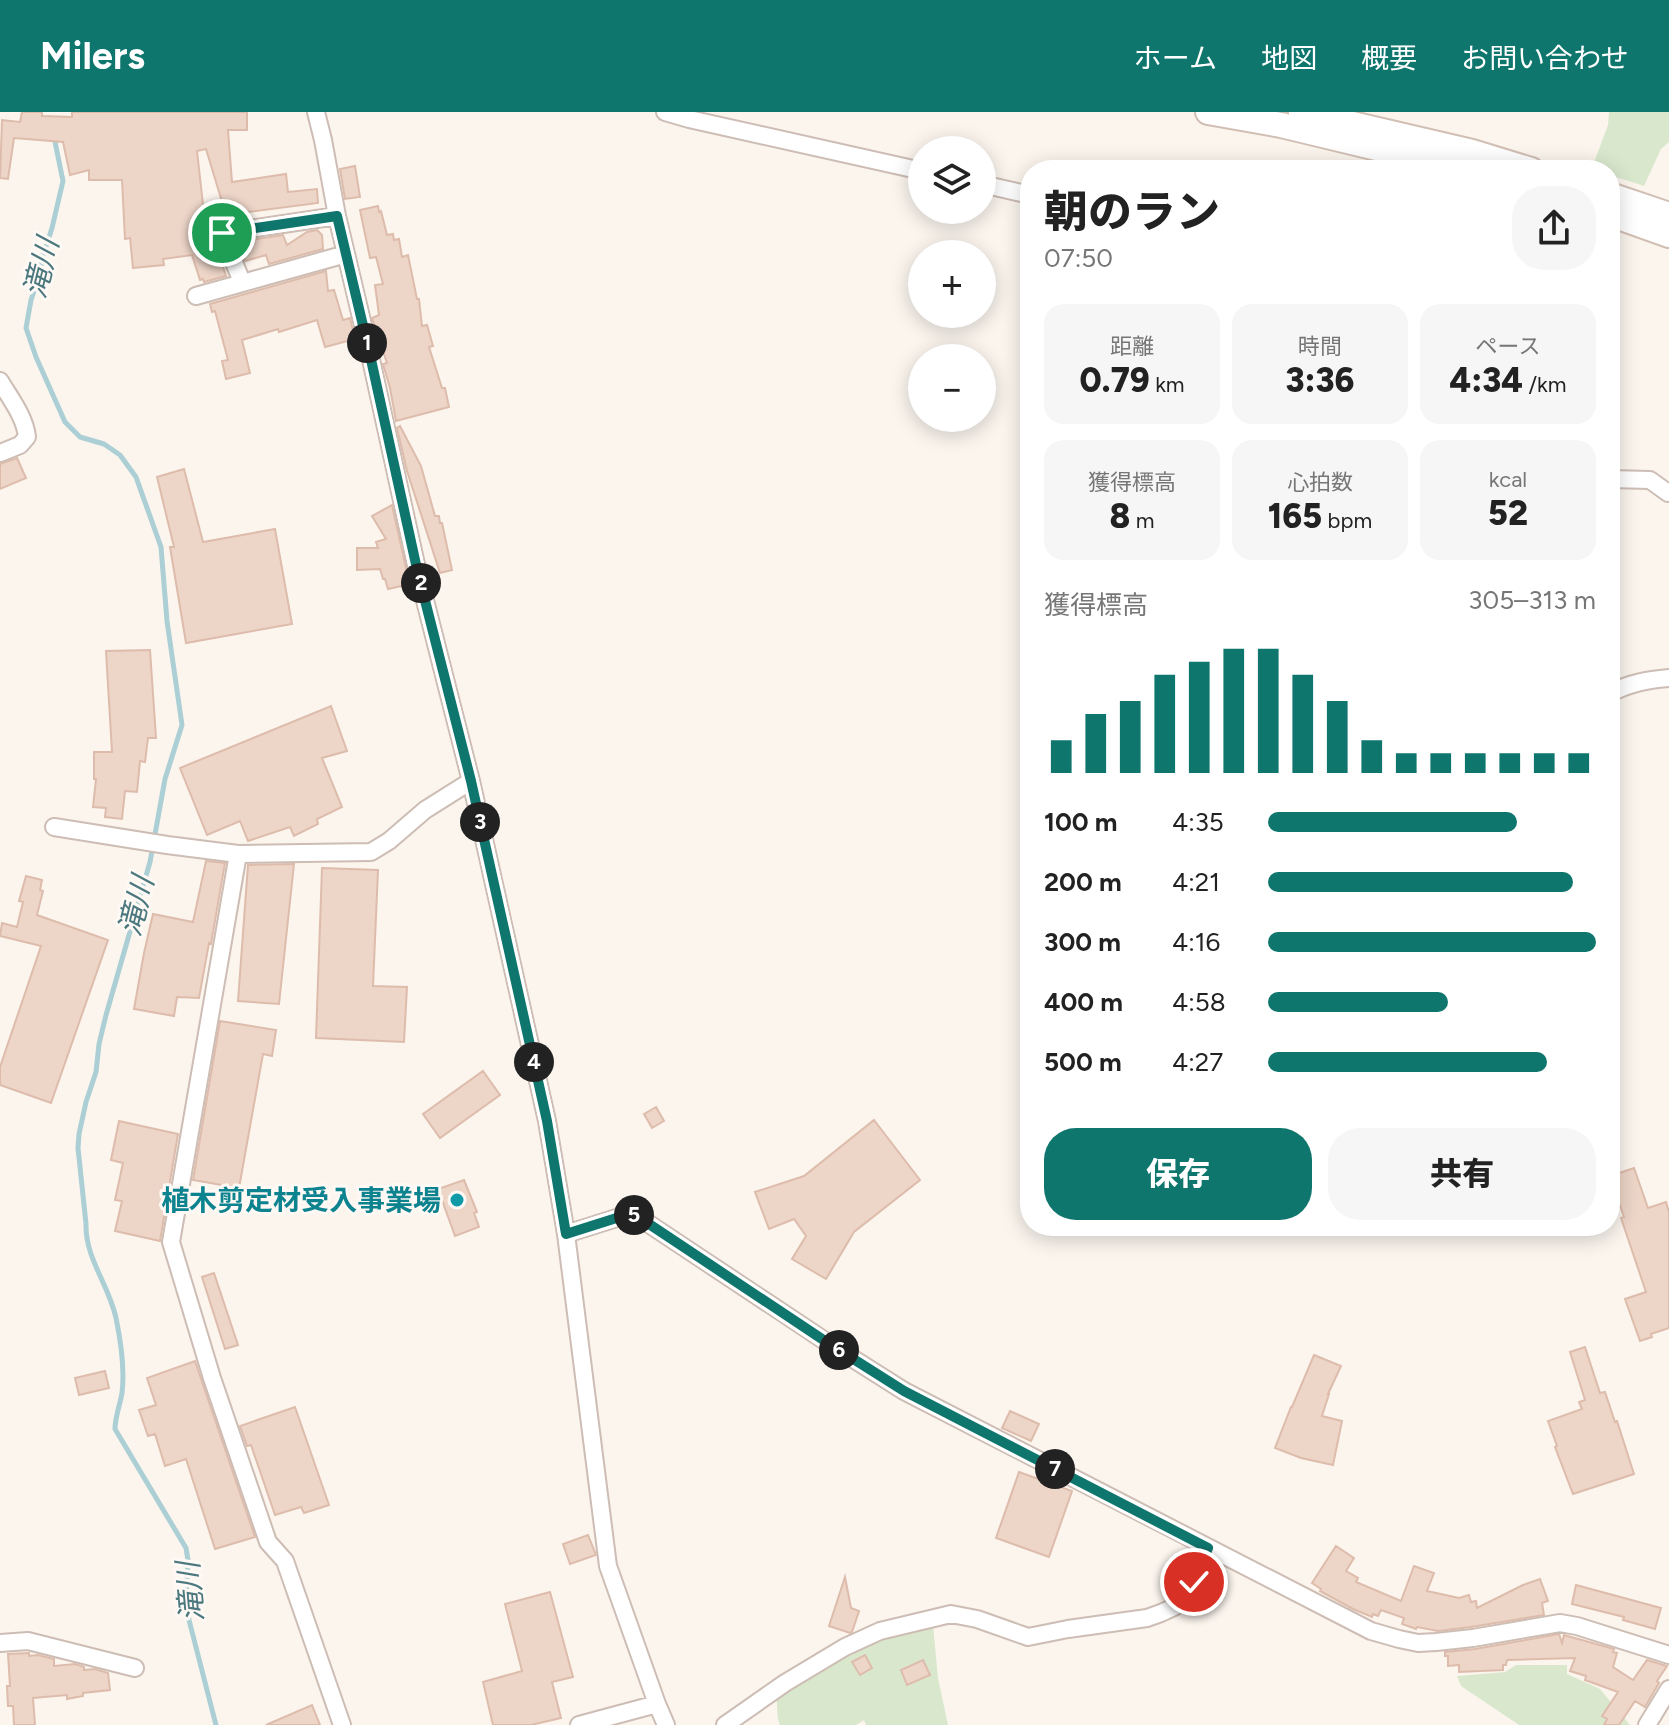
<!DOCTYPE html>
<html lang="ja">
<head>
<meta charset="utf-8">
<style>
  :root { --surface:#fff; --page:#f6f6f6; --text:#222; --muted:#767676; --accent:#0f766e }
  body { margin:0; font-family:Figtree,"Noto Sans JP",sans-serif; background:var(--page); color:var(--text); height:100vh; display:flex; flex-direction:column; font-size:30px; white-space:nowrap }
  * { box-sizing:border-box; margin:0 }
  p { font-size:26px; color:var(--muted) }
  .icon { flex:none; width:44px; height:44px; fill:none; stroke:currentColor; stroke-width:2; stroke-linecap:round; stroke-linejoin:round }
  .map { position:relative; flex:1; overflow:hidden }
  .panel { position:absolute; left:1020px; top:48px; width:600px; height:1076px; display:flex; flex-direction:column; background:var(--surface); border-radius:32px; box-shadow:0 4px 20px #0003 }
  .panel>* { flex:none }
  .fabs { position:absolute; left:908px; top:24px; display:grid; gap:16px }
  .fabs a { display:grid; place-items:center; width:88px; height:88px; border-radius:50%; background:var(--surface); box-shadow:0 4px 20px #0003; font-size:40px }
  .pin { position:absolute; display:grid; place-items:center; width:68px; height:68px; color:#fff; margin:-34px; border:4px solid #fff; border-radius:50%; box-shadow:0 2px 8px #0007 }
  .km { position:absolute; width:40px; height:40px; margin:-20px; border-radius:50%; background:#222; color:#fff; font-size:22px; line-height:40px; text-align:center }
  .round { display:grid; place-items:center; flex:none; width:84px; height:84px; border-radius:32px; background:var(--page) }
  .head { display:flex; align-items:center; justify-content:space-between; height:136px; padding:0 24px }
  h1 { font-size:44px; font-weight:800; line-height:60px }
  .stats { display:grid; grid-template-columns:repeat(3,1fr); gap:12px; height:136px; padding:8px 24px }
  .stats div { display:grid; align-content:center; border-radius:20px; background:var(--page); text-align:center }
  .stats b { font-size:34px; font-weight:800 }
  .stats small { font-size:22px; font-weight:400 }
  .stats p { font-size:22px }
  .chart { height:224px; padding:16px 24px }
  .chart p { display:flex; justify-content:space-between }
  .chart svg { width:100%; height:144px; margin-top:8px; stroke:var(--accent); stroke-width:6 }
  .cta { display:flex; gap:16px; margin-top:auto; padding:16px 24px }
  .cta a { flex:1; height:92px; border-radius:32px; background:var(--accent); color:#fff; font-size:32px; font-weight:800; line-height:92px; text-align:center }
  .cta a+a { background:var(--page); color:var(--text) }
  ul { padding:0 24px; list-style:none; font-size:26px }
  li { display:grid; grid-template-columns:128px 96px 1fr; align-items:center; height:60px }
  li i { height:20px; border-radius:10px; background:var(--accent) }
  header { display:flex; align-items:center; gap:48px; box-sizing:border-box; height:112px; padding:0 40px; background:var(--accent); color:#fff }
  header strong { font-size:38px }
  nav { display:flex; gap:44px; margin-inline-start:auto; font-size:28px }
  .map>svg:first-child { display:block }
</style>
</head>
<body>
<header>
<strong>Milers</strong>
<nav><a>ホーム</a><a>地図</a><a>概要</a><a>お問い合わせ</a></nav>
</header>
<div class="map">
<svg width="1669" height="1613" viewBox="0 0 1669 1613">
  <rect width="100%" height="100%" fill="#fbf5ee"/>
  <path fill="#d9e8cd" d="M1609 0H1669V30L1661 37 1644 74 1610 63V58L1592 56 1608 13Z
    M933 1513 938 1566 948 1613H866L864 1608 856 1613H780C776 1605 778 1593 776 1584L852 1538 889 1524Z
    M1516 1553H1567V1562L1600 1577 1630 1613H1519L1461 1574 1457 1564 1505 1560Z"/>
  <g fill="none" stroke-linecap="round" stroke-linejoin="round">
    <path stroke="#abcfd4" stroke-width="5" d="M54 25 63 69 52 116 43 144V142L40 161 31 188 26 216 36 245 65 310 80 325 104 332 120 343 136 365 161 435 167 509 182 613 165 667 150 750 106 903 99 932 96 960 86 990 79 1022 78 1036 86 1112C85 1146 109 1173 116 1206 121 1230 125 1256 122 1281 120 1293 115 1305 115 1317L186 1436 188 1448 186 1489 189 1508 216 1613"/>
  </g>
  <path fill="#edd5c8" stroke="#debcab" stroke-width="2" d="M22 0H42V4L72 5V0H247V18H228L232 70 286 62 288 80 317 77 318 91 226 103 206 37 197 39 209 146 219 143 226 164 204 170 203 167 200 168 192 143 163 147 164 153 133 156 130 126 125 127 122 68H89V58L70 63 63 30 14 26 8 67 0 66 2 8 20 10Z
    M355 54 360 85 345 87 340 57Z
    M378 94 379 100 381 99 387 123 393 122 394 128 399 127 402 145 408 143 417 187H419L422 214 427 213 433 234 429 235 442 276H445L449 295 396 309 390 276 383 252 387 251 372 206 379 203 375 173 383 172 376 145 370 146 360 98Z
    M317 118 322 123 323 137 269 152 266 143 245 149 237 130 283 123 287 133 307 120Z
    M326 159 328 179 334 178 343 208 350 206 355 227 325 235 317 208 279 220 278 217 252 225 242 228 250 261 226 267 222 249 228 248 215 199 212 200 210 192Z
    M400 314 421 354 435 404H439L440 411H442L452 458 440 461 407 359 397 316Z
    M17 346 26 366 0 377V352Z
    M184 357 203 430 275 417 292 512 186 531 170 435H174L157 365Z
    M392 393 408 465 404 466 406 473 388 477 385 467H383L380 457 357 458V436H378L376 430 386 427 372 404Z
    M150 538 156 626H148L145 650 140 649 137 680 125 679 122 707 105 705 106 696 93 695 96 667H94V640H112L106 539Z
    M331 594 347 639 322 646 342 695 317 707 318 712 294 724 290 715 248 729 240 709 207 723 180 656Z
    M206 749 225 751 211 832 209 831 199 886 177 885 174 904 134 897 144 841 153 802 193 810Z
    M294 752 279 892 238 889 248 753Z
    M322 756 378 758 373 874 407 875 404 930 316 926Z
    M26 764 42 768 40 778 43 779 37 803 108 828 51 991 0 973V955L41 834 0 824 2 811 17 815 23 790 19 789Z
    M220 909 276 918 272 944 263 942 239 1076 193 1068Z
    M483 959 500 983 440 1026 423 1002Z
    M656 995 664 1009 652 1016 644 1002Z
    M874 1008 920 1068 854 1120 826 1167 792 1147 806 1124 794 1107 769 1117 755 1080 804 1064Z
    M119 1009 178 1022 160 1129 115 1119 122 1089 115 1088 123 1051 111 1048Z
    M1634 1056 1648 1096 1666 1090 1669 1100V1216L1651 1222 1652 1225 1640 1229 1625 1187 1646 1180 1621 1106 1624 1105 1615 1079 1610 1081V1064Z
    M464 1068 477 1100 474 1101 479 1115 455 1124 438 1077Z
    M214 1161 238 1233 225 1237 202 1165Z
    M1585 1235 1600 1281 1605 1280 1615 1310 1617 1309 1634 1362 1573 1382 1555 1335 1557 1334 1548 1309 1582 1297 1579 1290 1585 1288 1570 1240Z
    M1314 1243 1341 1254 1328 1282H1329L1322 1304 1342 1309 1333 1353 1301 1346 1275 1336 1291 1295H1292Z
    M195 1249 255 1425 215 1437 186 1347 165 1354 155 1322 148 1324 139 1298 156 1293 147 1266Z
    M105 1259 109 1276 79 1283 75 1266Z
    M295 1295 329 1393 304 1401 301 1395 275 1403 251 1333 247 1334 240 1314Z
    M1010 1299 1039 1312 1031 1329 1002 1316Z
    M1019 1360 1072 1379 1049 1445 996 1426Z
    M588 1423 596 1443 570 1452 563 1432Z
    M1336 1434 1354 1446 1346 1459 1358 1466 1356 1470 1401 1489 1414 1454 1434 1461 1427 1479 1459 1486 1469 1483 1471 1490 1476 1489 1477 1496 1523 1473 1540 1467 1548 1489 1542 1491 1544 1503 1471 1515 1438 1519 1417 1515 1416 1517 1402 1512 1404 1506 1381 1498 1378 1504 1373 1502 1372 1505 1353 1497 1320 1479 1321 1477 1312 1471Z
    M845 1465 851 1496 859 1499 852 1520 850 1521 829 1514Z
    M1576 1473 1661 1496 1655 1517 1623 1508 1624 1505 1572 1492Z
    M550 1480 573 1565 552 1570 561 1606 531 1613H493L483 1570 522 1559 505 1492Z
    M1559 1522 1562 1531 1564 1523 1614 1537 1613 1540 1617 1541 1613 1555 1633 1568 1647 1548 1667 1554 1657 1569 1659 1571 1645 1595 1635 1589 1619 1613H1604L1607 1607 1602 1604 1618 1580 1585 1568 1586 1564 1570 1559 1575 1546 1507 1548 1506 1553H1503V1558L1459 1560V1553L1448 1554V1544H1445V1540L1475 1537Z
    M29 1541V1544L38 1543 54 1547V1554L75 1552 84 1555V1558L95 1557 108 1561 110 1578 83 1581V1584L67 1587V1583L33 1586 35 1613H14L13 1594H8L7 1574H10L8 1542Z
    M865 1543 872 1556 860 1563 852 1550Z
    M923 1548 930 1563 907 1573 901 1558Z
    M312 1593 320 1613H266Z"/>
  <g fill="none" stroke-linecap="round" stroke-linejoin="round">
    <g stroke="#cdbdb4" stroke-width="20">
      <path id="street" d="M316 0 323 28 337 104 370 243 417 457 471 669 547 1009 566 1122 608 1454 657 1592 666 1613
        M665 0 689 7 922 59
        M982 72 1030 83
        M242 170 222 121 337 104
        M196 184 346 142
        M0 269C10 286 25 305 27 325L20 333 0 341
        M1610 367 1650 368 1668 381
        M1610 581C1630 571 1647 568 1669 566
        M54 715 167 733 238 742 371 740 389 729 425 698 471 669
        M238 742 171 1130 212 1266 268 1430 285 1449 342 1613
        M566 1122 626 1103 637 1104 825 1229 904 1279 1371 1519 1399 1527 1418 1531 1436 1530 1473 1526 1560 1511 1577 1514 1669 1543
        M0 1531 28 1529 135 1556
        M579 1613 657 1592
        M725 1613 785 1571 845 1535 880 1519 951 1502 977 1507 1028 1525 1068 1517 1147 1506 1161 1501 1174 1495 1186 1485 1194 1470 1208 1436
        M1647 1613 1669 1577"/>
    </g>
    <g stroke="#d1bfb4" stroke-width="28">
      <path id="secondary" d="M1208 0 1281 13 1468 58
        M1301 0 1472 40 1531 58
        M1610 83 1669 103
        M1610 102 1669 123"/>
    </g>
    <use href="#street" stroke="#fff" stroke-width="16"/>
    <use href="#secondary" stroke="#fff" stroke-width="24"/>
  </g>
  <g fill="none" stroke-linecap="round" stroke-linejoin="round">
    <g stroke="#fff" stroke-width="16">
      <path id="route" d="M222 121 337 104 370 243 417 457 471 669 547 1009 566 1122 626 1103 637 1104 825 1229 904 1279 1208 1436 1194 1470"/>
    </g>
    <use href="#route" stroke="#0f766e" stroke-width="10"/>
  </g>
  <circle fill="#0f9aa8" stroke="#fef9f4" stroke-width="3" cx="457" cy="1088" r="8"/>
  <g text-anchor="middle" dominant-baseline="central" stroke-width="6" stroke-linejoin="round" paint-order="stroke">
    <g font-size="28" font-weight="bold" fill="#0d838f" stroke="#fef9f4" text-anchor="end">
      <text x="441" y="1088">植木剪定材受入事業場</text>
    </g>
    <g font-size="30" font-style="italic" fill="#4b787e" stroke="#fef9f4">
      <text transform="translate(41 156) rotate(-76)">滝川</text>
      <text transform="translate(136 794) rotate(-76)">滝川</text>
      <text transform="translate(190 1480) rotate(-95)">滝川</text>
    </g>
  </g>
</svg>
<div class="fabs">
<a><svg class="icon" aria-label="layers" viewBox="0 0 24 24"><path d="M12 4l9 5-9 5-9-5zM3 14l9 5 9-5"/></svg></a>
<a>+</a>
<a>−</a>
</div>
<div class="pin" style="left:222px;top:121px;background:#1e9e55"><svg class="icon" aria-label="arrive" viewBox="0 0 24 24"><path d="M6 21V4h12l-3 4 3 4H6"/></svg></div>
<div class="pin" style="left:1194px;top:1470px;background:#d93025"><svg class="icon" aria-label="check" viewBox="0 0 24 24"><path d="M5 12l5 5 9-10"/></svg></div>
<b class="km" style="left:367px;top:231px">1</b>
<b class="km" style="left:421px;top:471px">2</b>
<b class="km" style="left:480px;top:710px">3</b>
<b class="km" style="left:534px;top:950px">4</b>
<b class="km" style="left:634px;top:1103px">5</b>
<b class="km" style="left:839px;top:1238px">6</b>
<b class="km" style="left:1055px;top:1357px">7</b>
<section class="panel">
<div class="head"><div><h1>朝のラン</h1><p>07:50</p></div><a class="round"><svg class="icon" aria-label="share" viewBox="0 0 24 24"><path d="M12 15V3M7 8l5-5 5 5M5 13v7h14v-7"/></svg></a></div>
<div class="stats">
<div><p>距離</p><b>0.79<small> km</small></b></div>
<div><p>時間</p><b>3:36</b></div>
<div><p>ペース</p><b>4:34<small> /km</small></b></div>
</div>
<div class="stats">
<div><p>獲得標高</p><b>8<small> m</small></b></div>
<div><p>心拍数</p><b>165<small> bpm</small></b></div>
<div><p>kcal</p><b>52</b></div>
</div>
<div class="chart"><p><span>獲得標高</span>305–313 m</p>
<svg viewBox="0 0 160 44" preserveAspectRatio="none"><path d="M5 44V34M15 44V26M25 44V22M35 44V14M45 44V10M55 44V6M65 44V6M75 44V14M85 44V22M95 44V34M105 44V38M115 44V38M125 44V38M135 44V38M145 44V38M155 44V38"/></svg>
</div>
<ul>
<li><b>100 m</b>4:35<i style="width:76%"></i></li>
<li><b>200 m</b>4:21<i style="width:93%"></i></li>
<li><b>300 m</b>4:16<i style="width:100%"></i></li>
<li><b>400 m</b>4:58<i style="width:55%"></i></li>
<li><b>500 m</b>4:27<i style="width:85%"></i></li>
</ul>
<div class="cta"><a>保存</a><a>共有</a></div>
</section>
</div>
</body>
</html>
